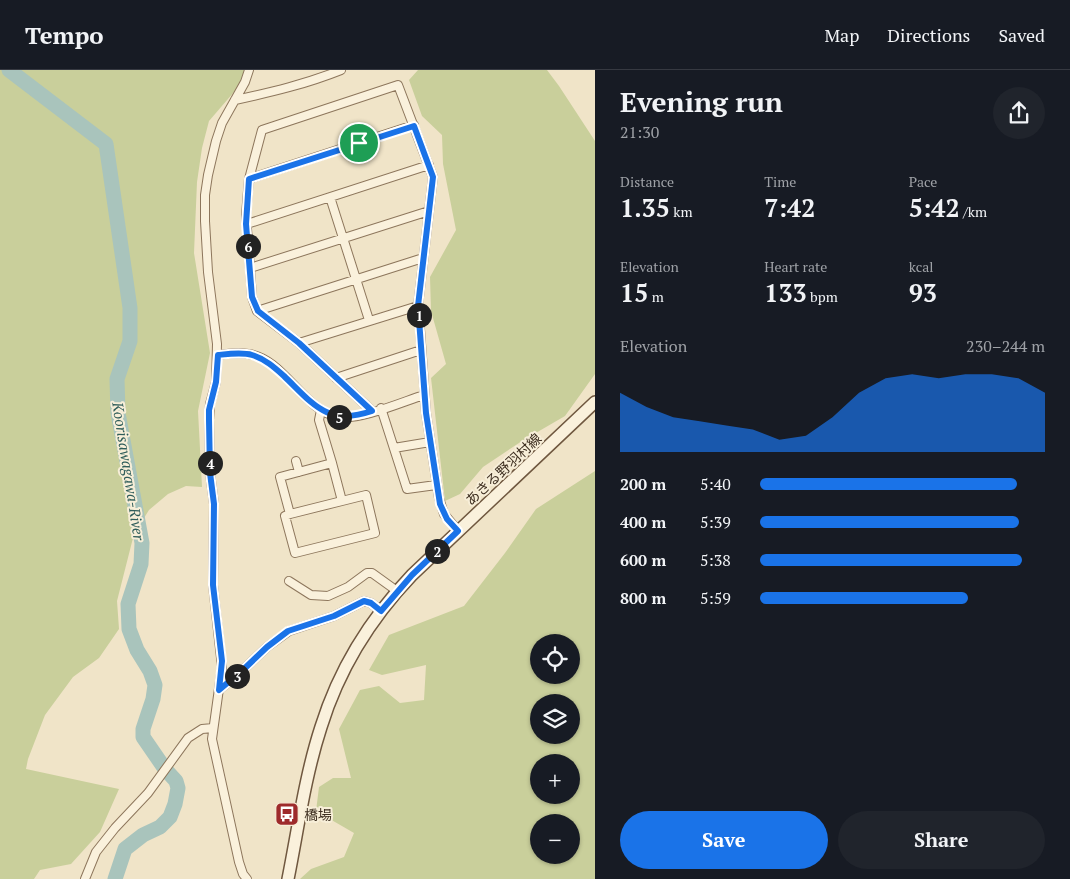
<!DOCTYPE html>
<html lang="en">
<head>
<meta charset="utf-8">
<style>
  :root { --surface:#171b24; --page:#20242c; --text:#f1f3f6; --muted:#9ea1a6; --line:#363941; --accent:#1a73e8 }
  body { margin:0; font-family:"PT Serif","Noto Sans JP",serif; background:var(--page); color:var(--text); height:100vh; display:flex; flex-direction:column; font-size:19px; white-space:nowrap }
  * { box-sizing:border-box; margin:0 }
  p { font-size:16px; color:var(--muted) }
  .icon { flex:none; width:28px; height:28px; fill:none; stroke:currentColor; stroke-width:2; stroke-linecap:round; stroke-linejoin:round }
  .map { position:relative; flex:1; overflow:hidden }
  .details { display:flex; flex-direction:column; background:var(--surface); width:475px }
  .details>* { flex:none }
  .tools { position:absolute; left:530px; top:564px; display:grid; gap:10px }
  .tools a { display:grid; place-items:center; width:50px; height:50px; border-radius:50%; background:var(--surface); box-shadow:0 1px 4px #0004; font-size:25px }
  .pin { position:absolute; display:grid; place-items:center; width:42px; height:42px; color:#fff; margin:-21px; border:2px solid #fff; border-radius:50%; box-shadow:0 1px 5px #0007 }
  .km { position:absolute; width:25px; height:25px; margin:-12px; border-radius:50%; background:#222; color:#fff; font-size:14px; line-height:25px; text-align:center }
  .round { display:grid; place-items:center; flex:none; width:52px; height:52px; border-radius:26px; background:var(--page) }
  .head { display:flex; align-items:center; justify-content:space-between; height:85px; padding:0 25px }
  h1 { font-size:28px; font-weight:800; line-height:38px }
  .stats { display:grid; grid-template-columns:repeat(3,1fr); gap:8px; height:85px; padding:5px 25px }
  .stats div { display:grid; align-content:center }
  .stats b { font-size:25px; font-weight:800 }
  .stats small { font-size:14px; font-weight:400 }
  .stats p { font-size:14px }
  .chart { height:140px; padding:10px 25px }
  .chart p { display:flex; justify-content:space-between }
  .chart svg { width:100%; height:90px; margin-top:5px; fill:var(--accent); opacity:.7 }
  .primary-button { display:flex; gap:10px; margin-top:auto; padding:10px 25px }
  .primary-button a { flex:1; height:58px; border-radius:30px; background:var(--accent); color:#fff; font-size:20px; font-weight:800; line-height:58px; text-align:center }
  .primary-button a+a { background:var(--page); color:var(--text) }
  ul { padding:0 25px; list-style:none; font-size:16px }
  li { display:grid; grid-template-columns:80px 60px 1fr; align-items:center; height:38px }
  li i { height:12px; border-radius:6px; background:var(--accent) }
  header { display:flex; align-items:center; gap:30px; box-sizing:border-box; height:70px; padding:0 25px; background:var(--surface); border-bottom:1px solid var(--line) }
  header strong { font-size:24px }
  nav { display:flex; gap:28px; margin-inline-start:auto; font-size:18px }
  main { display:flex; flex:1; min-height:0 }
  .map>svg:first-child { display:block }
</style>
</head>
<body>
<header>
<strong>Tempo</strong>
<nav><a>Map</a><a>Directions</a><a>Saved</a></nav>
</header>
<main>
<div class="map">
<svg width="595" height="809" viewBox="0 0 595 809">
  <rect width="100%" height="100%" fill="#f0e4c8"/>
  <path fill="#c9cf9b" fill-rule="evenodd" d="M0 0H244L240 15 209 51 202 78 197 112 194 183 210 283 198 341 202 417 186 416 168 424 149 440 134 464 117 531 119 559 99 588 73 607 45 645 28 689 26 699 119 719 100 762 71 794 40 800 34 809H0Z
    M418 0H547L559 16 595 71V304L565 346 522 371 483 397 460 424 445 431 431 308 446 294 431 241 430 207 456 160 443 94 442 65 422 46 409 10Z
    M595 401V809H300L311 799 344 787 354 763 316 741 319 717 333 708H351L339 659 360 620 379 616 400 633 424 630 426 595 382 605 369 600 389 565 464 536 505 483 536 439ZM571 572V605H539V572ZM571 632V665H539V632ZM539 692H571V725H539ZM539 752H571V785H539Z"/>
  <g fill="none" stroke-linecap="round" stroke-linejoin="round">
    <path stroke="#a9c4bc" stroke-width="15" d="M9 0 106 74 130 238V271L117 309 118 343 142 473 141 494 128 534 129 559 137 580 150 601 155 615 153 629 143 659V667L165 699 176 711 178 718 175 734 170 747 160 757 143 765 125 779 115 809"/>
    <g stroke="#8d765c" stroke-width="10">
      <path id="street" d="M235 30C272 22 306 14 341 0
        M249 109 414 55
        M330 127 369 250
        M247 154 429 95
        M250 198 429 141
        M257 241 423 188
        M299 273 418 236
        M217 285C227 284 238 282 248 284 284 288 303 341 339 347 361 350 402 332 424 325
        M336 308 421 280
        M381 338 407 419 436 415
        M321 340 319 350 332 393
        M372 341 299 273 257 241 252 227 246 145 249 109 262 60 398 15 433 107 418 236 419 245 426 343 439 428 444 444 458 461
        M394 378 430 372
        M296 391 299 402
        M332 393 342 431 366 425 375 463 295 483 285 446 290 444 280 407Z
        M290 444 342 431
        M289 511 311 525 328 526 348 517 367 503H372L397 521
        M219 620 244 599 267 577 289 561 334 546 364 531 371 533 381 541
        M85 809 96 782 115 758 148 723 188 668 202 659 213 658
        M247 809 243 804 239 792 212 669 222 597 213 515 214 434 210 403 209 350 210 334 216 312 217 274 208 202 205 151V125L208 105 216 71 222 53 245 12 249 0"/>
    </g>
    <g stroke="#6f573f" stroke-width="14">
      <path id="secondary" d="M288 809C298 759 305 706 321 657 339 599 370 549 412 505L595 332"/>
    </g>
    <use href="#street" stroke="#faf1dc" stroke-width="8"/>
    <use href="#secondary" stroke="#faf1dc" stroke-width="11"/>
  </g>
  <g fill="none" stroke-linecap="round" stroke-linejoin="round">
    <g stroke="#fff" stroke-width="10">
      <path id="route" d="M414 56 433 107 418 236 426 343 440 434 447 449 458 461 412 505 381 541 371 533 364 531 334 546 288 561 267 577 244 599 219 620 222 591 213 515 214 434 210 403 209 350V340L216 312 218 285C228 284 242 282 252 285 265 289 274 297 284 306 314 335 327 356 372 341L299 273 258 241 252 227 246 154 249 109Z"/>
    </g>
    <use href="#route" stroke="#1a73e8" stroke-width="6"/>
  </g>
  <defs>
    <g id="bus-square" transform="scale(1.25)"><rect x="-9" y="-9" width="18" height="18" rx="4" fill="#9e2a2b" stroke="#f7eed8"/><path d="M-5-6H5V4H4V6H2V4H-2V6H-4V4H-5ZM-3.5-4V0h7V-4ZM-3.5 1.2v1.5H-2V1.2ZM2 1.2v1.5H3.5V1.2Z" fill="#fff"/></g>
  </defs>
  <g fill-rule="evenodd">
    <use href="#bus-square" x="287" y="744"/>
  </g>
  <g text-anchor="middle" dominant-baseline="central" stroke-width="4" stroke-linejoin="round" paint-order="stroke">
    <g font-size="14" fill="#3d2e20" stroke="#f7eed8">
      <text transform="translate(503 399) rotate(-43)">あきる野羽村線</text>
    </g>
    <g font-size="14" fill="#3d2e20" stroke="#f7eed8" text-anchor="start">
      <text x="304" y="744">橋場</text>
    </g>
    <g font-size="15" font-style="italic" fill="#2f5d5a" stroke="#f7eed8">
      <text transform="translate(129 401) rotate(81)">Koorisawagawa-River</text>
    </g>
  </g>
</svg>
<div class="tools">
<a><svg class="icon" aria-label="locate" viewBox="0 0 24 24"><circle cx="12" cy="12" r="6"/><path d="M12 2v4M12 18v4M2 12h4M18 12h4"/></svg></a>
<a><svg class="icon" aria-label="layers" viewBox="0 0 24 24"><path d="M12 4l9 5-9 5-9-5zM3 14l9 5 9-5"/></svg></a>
<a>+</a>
<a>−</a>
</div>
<div class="pin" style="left:359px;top:73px;background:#1e9e55"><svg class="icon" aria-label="arrive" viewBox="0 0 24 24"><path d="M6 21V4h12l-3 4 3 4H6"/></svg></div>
<b class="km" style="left:419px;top:245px">1</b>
<b class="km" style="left:437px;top:481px">2</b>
<b class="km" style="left:237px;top:606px">3</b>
<b class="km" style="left:210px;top:393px">4</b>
<b class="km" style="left:339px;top:347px">5</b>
<b class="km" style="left:248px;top:176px">6</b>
</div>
<section class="details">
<div class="head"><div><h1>Evening run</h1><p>21:30</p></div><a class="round"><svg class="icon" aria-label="share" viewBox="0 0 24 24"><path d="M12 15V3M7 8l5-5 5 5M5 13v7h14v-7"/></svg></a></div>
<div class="stats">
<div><p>Distance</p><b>1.35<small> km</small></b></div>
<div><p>Time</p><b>7:42</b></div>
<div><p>Pace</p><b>5:42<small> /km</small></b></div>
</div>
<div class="stats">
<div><p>Elevation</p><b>15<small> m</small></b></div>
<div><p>Heart rate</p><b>133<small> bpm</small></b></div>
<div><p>kcal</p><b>93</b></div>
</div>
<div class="chart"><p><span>Elevation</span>230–244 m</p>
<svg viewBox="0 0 160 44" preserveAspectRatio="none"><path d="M0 44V15L10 22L20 27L30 29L40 31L50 33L60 38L70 36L80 27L90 15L100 8L110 6L120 8L130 6L140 6L150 8L160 15V44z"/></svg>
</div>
<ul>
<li><b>200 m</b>5:40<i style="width:90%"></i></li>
<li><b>400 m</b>5:39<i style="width:91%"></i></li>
<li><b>600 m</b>5:38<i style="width:92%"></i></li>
<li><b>800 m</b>5:59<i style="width:73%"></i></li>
</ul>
<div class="primary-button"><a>Save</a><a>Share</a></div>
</section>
</main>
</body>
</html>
